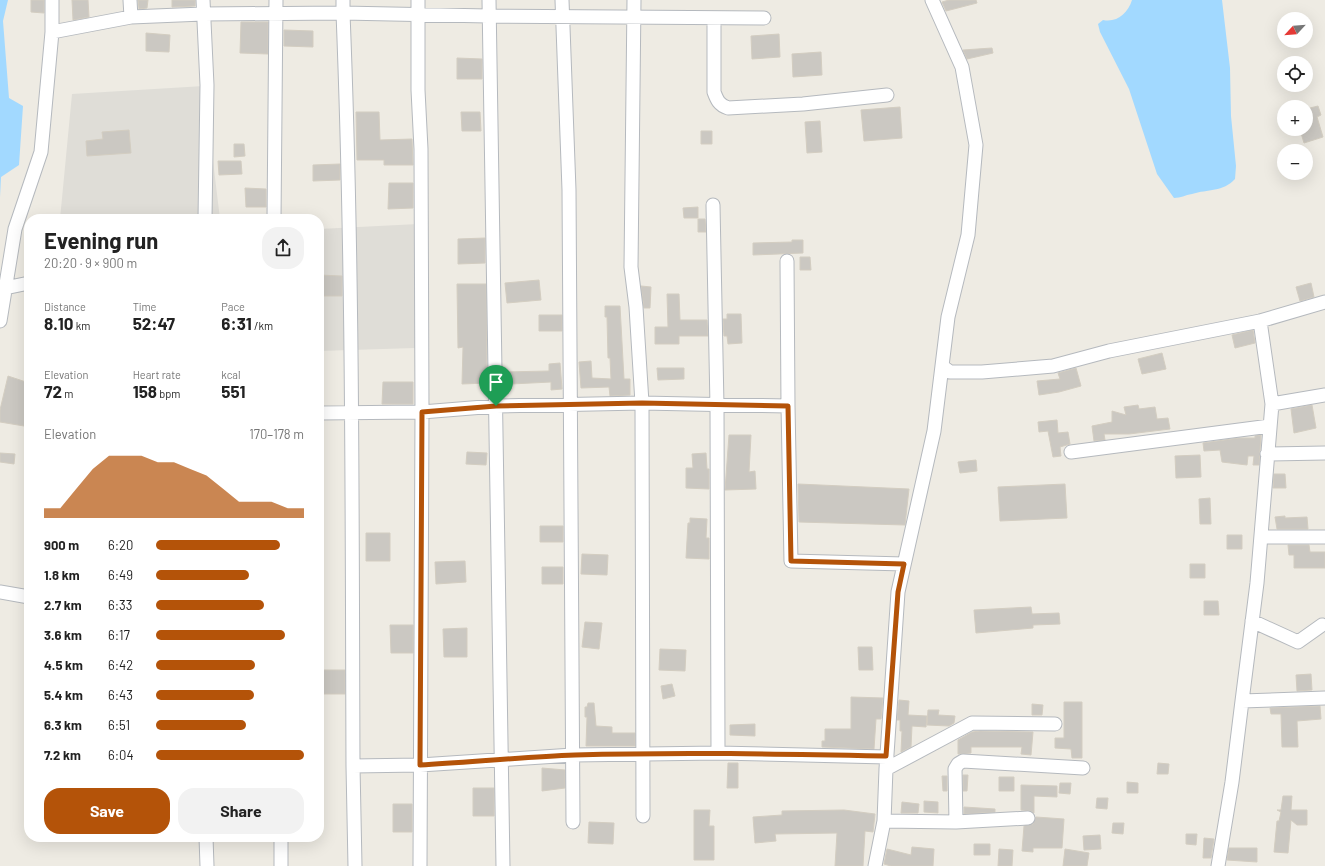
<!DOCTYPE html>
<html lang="en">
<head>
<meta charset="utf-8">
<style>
  :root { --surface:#fff; --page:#f2f2f2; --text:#222; --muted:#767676; --accent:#b45309 }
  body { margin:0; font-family:Barlow,sans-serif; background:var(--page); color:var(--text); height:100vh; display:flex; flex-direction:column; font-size:15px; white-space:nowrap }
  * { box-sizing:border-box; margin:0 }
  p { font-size:13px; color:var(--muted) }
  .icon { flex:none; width:22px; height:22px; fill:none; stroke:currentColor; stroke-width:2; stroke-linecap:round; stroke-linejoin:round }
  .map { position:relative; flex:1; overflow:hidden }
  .drawer { position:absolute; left:24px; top:214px; width:300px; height:628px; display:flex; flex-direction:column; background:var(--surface); border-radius:16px; box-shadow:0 4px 16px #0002 }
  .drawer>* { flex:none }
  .needle { width:26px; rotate:244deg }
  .buttons { position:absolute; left:1277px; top:12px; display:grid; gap:8px }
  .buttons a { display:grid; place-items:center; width:36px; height:36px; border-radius:50%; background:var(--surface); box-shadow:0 4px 16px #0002; font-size:20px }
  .pin { position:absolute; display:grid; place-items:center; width:34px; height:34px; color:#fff; margin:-41px -17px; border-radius:50% 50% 50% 0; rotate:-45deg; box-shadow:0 0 4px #0007 }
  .pin .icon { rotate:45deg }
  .round { display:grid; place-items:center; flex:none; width:42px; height:42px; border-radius:16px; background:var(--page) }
  .headline { display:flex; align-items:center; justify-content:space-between; height:68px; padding:0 20px }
  h1 { font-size:22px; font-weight:700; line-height:30px }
  .figures { display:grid; grid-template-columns:repeat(3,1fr); gap:6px; height:68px; padding:4px 20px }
  .figures div { display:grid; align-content:center }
  .figures b { font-size:17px; font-weight:700 }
  .figures small { font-size:11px; font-weight:400 }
  .figures p { font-size:11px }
  .chart { height:112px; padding:8px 20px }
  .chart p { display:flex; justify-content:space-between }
  .chart svg { width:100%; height:72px; margin-top:4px; fill:var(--accent); opacity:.7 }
  .action { display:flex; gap:8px; margin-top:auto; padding:8px 20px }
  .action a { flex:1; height:46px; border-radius:16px; background:var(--accent); color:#fff; font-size:16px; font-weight:700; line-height:46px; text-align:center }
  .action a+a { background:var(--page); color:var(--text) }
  ul { padding:0 20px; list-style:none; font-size:13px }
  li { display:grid; grid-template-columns:64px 48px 1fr; align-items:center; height:30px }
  li i { height:10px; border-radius:5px; background:var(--accent) }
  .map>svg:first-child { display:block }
</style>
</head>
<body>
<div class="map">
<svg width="1325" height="866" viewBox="0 0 1325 866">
  <rect width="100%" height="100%" fill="#eeebe3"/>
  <path fill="#dfddd7" d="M204 86 220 219H60L72 94Z
    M418 224 415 348 319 351V229Z"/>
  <path fill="#a2d9ff" d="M0 0H8L3 21 9 98 23 106 19 165 1 177 0 197Z
    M1132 0H1222L1230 68 1231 116 1236 166 1235 179C1223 192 1208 189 1192 194 1185 195 1181 198 1174 198L1157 174 1129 89 1100 32 1098 24 1103 20C1117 23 1128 13 1132 0Z"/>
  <path fill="#cbc8c2" stroke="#d3cdc1" d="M31 0H44V13L31 12Z
    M72 0H88L89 17 73 20Z
    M138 0H148L147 8 139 9Z
    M172 0H195V6L172 7Z
    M949 0H976L977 3 946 11 942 2Z
    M241 22H268V54L240 53Z
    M284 30 313 31V47L284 46Z
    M146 33 170 35 169 52 146 51Z
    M779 34 780 57 752 59 751 36Z
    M992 48 993 53 967 59 963 50Z
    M821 52 822 75 793 77 792 54Z
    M457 58 482 59V79H457Z
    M1318 106 1321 115 1317 117 1323 137 1304 143 1301 133 1306 131V109Z
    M900 107 902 138 864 141 861 110Z
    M356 112H379L380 140 412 139 413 165H384V160H357Z
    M461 112H480L481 131H462Z
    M820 121 822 152 807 153 805 122Z
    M129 130 131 153 87 156 86 141 103 139 102 132Z
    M701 131H712V144H701Z
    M234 144H244L245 156 234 157Z
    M218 161H241L242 174 219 175Z
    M340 164V180L313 181V165Z
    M389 183H413V208L388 209Z
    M245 188 266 189V207H246Z
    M698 207V218H684L683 208Z
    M698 219H705L706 232H698Z
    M485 238V263L458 264V239Z
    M792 240H803V253L753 255V243L792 242Z
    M800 257H810L811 270H800Z
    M319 275 342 276V296H319Z
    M539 280 541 300 507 303 505 283Z
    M1311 283 1314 297 1300 301 1296 287Z
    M457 284H486L487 383 462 384 463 347 458 348Z
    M641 286 651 287 650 308H644Z
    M667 294H679L680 320H707L708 336H679V344H655V327H668Z
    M605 306H620L624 379H630V395L610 396 609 387 581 388 579 362 591 361 592 378 611 379 610 358H608L607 317H605Z
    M727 314H741L742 343 728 344 727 336H724L723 319H727Z
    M539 315H562V331H539Z
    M1253 330 1255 343 1235 348 1232 335Z
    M1162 353 1166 369 1142 374 1138 359Z
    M560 363 562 389 551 390V382L511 384V382L503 383V372L549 371V364Z
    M657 368H684V379L658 380Z
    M1076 368 1081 386 1059 392 1039 395 1037 381 1060 379 1058 373Z
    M8 376 29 383 24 426 0 422V410Z
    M383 382H413V404H382Z
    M1138 405 1139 409 1155 407 1157 419 1168 418 1170 429 1129 434H1104L1105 440 1094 441 1092 426 1112 422V411L1126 415 1124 407Z
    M1312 405 1316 428 1294 433 1291 409Z
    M1057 420 1058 433 1068 432 1070 444 1060 447 1061 456 1053 457 1048 431 1039 432 1038 422Z
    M729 435H751L749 472 755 471 756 489 725 490Z
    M1261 435 1259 465H1253L1254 456H1248L1247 465 1222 462 1220 450 1204 451 1203 443 1239 438H1255V436Z
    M467 452 487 453 486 465 466 464Z
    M0 453 15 454 14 464 0 462Z
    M706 453 707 469H709V489L686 488V468H693L692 454Z
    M1200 455 1201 477 1176 478 1175 456Z
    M976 460 977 471 960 473 958 462Z
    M1274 474H1285L1286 488H1273Z
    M798 484 909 489 905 525 799 522Z
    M1065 484 1067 518 1000 521 998 487Z
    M1210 498 1211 524H1200L1199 499Z
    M1285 516V518L1307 517 1308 529H1277L1275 517Z
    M690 518 707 519 706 538H709V559L686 558 688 523H690Z
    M540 526H563V542H540Z
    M366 533H390V561H366Z
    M1227 535H1242V549H1227Z
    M1288 545H1309L1310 552H1325V568H1294V555H1289Z
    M582 554 608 555 607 575 581 574Z
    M465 561 466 582 436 584 435 562Z
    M1190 564H1205V578H1190Z
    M542 567H563V584H542Z
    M1204 601H1218L1219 615H1204Z
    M1031 607 1032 614 1059 613 1060 624 1033 625V628L976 633 974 610Z
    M585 622 602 623 599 649 582 647Z
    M390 625H413V653H391Z
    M467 628V657H444L443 629Z
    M858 647H872L873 670H859Z
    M660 649 686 650 685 671 659 670Z
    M319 670H345V694H319Z
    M1311 674 1312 690 1297 691 1296 675Z
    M672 684 675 696 663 699 661 686Z
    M851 697 883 698 881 719H876L874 749 822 747V741H825V729H851Z
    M899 700 909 701 908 715 927 716 926 727 912 726 911 747 901 752 902 731H900V720H897Z
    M1064 702H1082V758H1072L1071 749 1055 748V738H1064Z
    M588 703H594L596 726 612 727V733H635V746H586L587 717H585V707H587Z
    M1032 704 1043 705 1042 715H1032Z
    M1320 706 1321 719 1297 721 1298 747H1282L1281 714H1271L1270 708Z
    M928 710H939L938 715 955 716 954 723 949 726 927 725Z
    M755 724V736L730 735V725Z
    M980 731 1033 732 1031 755 1021 754 1022 747H971V753L958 754V740L972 732Z
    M728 763H738V788H727Z
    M1158 763 1169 764 1168 774H1157Z
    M542 768 565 770V788L542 791Z
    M963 775H968L967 791H963Z
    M942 776H947V791H943Z
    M999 777H1014V791H999Z
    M1127 782 1138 783V793H1127Z
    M1060 783H1071L1070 794 1059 793Z
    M1021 785 1057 786V797L1034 796V813L1031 811 1021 810Z
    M473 788H494V816H473Z
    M1283 796H1292L1291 810H1307V825H1297L1291 820 1288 853 1274 852 1277 821H1279L1281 812 1277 810H1281Z
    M1097 798H1108L1107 809 1096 808Z
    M924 801 938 802V813L924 812Z
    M902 802 919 804 918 813H901Z
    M393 804H412V832H393Z
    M964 807 995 809V812L964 814Z
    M694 810H710L709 826H714V860H694Z
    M844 810 875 814 873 832 865 831 863 866H835L837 833 775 834 776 841 755 843 753 817 782 815V811Z
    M1036 817 1064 819 1062 848H1033V852L1022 851 1024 826 1033 824Z
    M589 822 614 823 613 844 588 843Z
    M1113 823H1124L1123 834 1112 833Z
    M1186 834H1197L1196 845 1186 844Z
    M1100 835 1101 849 1084 850 1083 836Z
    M1204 838 1214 839 1211 858H1203Z
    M974 844H990V855H974Z
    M912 847 934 849 933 866H891L884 864 887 849 911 855Z
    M1229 848H1257V862L1227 860Z
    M999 849 1013 850 1012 866H998Z
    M1065 849 1089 853 1087 866H1063Z"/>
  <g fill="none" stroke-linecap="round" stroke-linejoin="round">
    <g stroke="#b5b9be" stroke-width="15">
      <path id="minor" d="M130 0 131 17
        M203 0 207 85 205 219
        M489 0 503 866
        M562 0 569 190 573 822
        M634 0 631 267 636 307 642 403 643 816
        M714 19V92C717 100 719 105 728 108L803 104 887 95
        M52 32 131 17 203 14 343 13V0
        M713 205 717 406 718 753 887 757
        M274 219 276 0
        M787 261 788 406
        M5 288 29 283
        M0 321 15 229 41 152 52 32V0
        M942 366 950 372H982L1053 366 1109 351 1260 321 1325 302
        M1272 404 1325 395
        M319 413 422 412 421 149 418 90V0
        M1071 452 1270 426
        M1267 454 1325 453
        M1261 537H1325
        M0 592 29 597
        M1252 621 1298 642 1322 625
        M1242 701 1257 583 1272 404 1260 321
        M718 753 573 755 420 765 353 766C352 515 353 264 343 13L488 16 764 18
        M353 766 355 866
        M886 769 972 723 1055 724
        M884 821 956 822 1028 818
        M956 822 955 769 958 764 963 761 1083 768
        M206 837 207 866
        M281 837V866
        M420 866 422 412 496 406 642 403 788 406 791 561 904 564
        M875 866 884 821 886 769 898 592 934 431 948 317 968 235 976 145 962 67 932 0
        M1218 866 1232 782 1242 701 1325 698"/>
    </g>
    <use href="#minor" stroke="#fff" stroke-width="13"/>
  </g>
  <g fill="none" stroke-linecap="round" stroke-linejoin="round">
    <g stroke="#fff" stroke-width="8">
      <path id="route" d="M642 403 788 406 791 561 904 564 898 592 886 756C782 754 679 752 575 755 523 757 472 762 420 765L422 412 496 406Z"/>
    </g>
    <use href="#route" stroke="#b45309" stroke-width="5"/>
  </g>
</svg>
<div class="buttons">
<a><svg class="needle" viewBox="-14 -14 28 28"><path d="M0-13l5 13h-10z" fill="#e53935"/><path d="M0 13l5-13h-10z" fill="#767676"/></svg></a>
<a><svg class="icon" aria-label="locate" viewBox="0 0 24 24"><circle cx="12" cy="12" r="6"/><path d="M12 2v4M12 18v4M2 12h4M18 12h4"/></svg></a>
<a>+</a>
<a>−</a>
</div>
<div class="pin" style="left:496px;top:406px;background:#1e9e55"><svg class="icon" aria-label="arrive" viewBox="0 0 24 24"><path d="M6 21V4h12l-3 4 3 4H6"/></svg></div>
<section class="drawer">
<div class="headline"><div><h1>Evening run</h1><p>20:20 · 9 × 900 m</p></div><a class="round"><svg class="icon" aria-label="share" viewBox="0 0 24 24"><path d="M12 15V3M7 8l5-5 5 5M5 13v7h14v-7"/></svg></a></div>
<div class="figures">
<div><p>Distance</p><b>8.10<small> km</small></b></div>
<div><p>Time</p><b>52:47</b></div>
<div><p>Pace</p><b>6:31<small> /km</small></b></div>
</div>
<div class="figures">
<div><p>Elevation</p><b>72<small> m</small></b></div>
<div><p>Heart rate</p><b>158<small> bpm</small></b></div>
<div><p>kcal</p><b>551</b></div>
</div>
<div class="chart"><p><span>Elevation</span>170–178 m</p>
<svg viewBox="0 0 160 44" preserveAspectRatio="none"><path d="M0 44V38L10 38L20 26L30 14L40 6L50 6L60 6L70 10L80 10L90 14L100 18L110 26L120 34L130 34L140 34L150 38L160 38V44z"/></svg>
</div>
<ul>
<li><b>900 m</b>6:20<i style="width:84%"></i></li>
<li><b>1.8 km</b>6:49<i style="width:63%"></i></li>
<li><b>2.7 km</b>6:33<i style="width:73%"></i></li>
<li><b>3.6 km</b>6:17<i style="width:87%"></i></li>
<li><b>4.5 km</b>6:42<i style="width:67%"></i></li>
<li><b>5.4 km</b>6:43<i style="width:66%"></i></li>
<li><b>6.3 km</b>6:51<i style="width:61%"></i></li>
<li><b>7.2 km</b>6:04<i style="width:100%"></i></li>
</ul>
<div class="action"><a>Save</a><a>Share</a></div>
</section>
</div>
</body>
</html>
